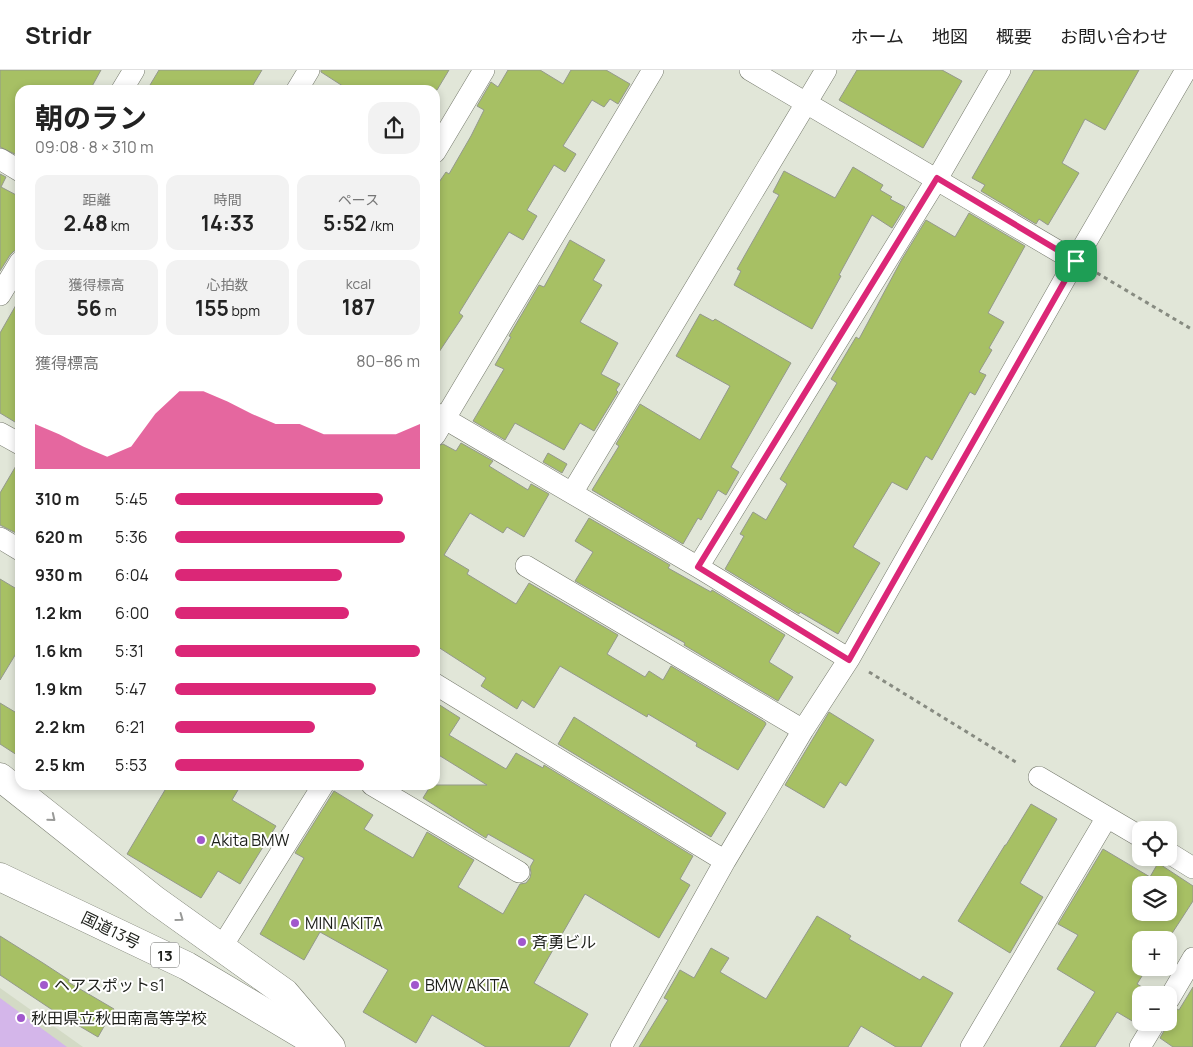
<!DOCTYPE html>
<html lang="ja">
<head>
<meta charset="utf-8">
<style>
  :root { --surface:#fff; --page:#f2f2f2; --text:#222; --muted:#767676; --line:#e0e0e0; --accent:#db2777 }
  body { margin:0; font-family:Manrope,"Noto Sans JP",sans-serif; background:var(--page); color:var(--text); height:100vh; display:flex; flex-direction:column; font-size:19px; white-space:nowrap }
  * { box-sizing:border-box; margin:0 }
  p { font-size:16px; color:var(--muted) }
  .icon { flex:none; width:28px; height:28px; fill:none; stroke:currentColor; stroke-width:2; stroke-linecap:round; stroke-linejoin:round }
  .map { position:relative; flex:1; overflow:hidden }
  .side { position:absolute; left:15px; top:15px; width:425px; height:705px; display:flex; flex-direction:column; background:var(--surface); border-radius:15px; box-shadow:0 2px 8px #0003 }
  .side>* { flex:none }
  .fabs { position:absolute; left:1132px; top:751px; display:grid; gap:10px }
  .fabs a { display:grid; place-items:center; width:45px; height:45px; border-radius:10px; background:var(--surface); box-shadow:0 2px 8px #0003; font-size:25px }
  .pin { position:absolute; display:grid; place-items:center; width:42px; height:42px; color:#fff; margin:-21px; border-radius:10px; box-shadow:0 2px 8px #0006 }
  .round { display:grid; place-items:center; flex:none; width:52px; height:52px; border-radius:15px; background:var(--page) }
  .overview { display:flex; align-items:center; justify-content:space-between; height:85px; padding:0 20px }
  h1 { font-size:28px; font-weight:700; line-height:38px }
  .figures { display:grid; grid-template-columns:repeat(3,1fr); gap:8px; height:85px; padding:5px 20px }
  .figures div { display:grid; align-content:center; border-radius:12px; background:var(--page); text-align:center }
  .figures b { font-size:21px; font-weight:700 }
  .figures small { font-size:14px; font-weight:400 }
  .figures p { font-size:14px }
  .chart { height:140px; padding:10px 20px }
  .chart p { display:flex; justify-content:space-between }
  .chart svg { width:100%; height:90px; margin-top:5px; fill:var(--accent); opacity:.7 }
  ul { padding:0 20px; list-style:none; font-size:16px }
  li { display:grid; grid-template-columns:80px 60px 1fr; align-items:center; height:38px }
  li i { height:12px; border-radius:6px; background:var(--accent) }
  header { display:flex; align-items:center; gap:30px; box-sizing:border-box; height:70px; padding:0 25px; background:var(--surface); border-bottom:1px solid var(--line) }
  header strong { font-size:24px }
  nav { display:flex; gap:28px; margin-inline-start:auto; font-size:18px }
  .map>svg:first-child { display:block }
</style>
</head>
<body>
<header>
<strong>Stridr</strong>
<nav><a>ホーム</a><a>地図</a><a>概要</a><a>お問い合わせ</a></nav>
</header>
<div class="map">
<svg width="1193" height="977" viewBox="0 0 1193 977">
  <rect width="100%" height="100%" fill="#e1e6d8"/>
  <path fill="#d3dac5" d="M0 918 83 977H0Z"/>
  <path fill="#d4b6ea" d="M0 928 67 977H0Z"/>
  <path fill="#a7c064" stroke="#94998c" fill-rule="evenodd" d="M0 0H101L90 20H20V80L17 85 0 77Z
    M159 0H262L250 20H147Z
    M321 0H449L437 20H349L321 2Z
    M508 0H540L563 14 571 0H606L630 14 618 34 610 29 604 37 592 30 563 76 576 84 565 102 554 95 527 140 537 146 523 170 509 162 459 243 463 246 435 288V118L446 102 449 104 471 66 484 40 477 36 491 12 498 17Z
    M857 0H942L962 11 923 78 839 30Z
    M1034 0H1139L1105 60 1085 49 1062 93 1079 103 1048 155 1039 149 1036 154 981 121 985 115 972 108Z
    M853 97 883 115 880 120 892 127 890 129 905 137 892 158 872 145 839 205 841 206 812 259 734 215 741 201 737 199 779 125 773 122 784 101 835 128Z
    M0 104 6 107 1 117 20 127V180L14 181 10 185 0 201Z
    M969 143 1025 176 988 243 1004 252 989 278 992 280 979 302 986 305 975 325 970 322 932 390 926 386 907 420 892 412 853 477 880 493 838 564 800 542 799 544 725 499 744 466 740 464 753 442 766 450 787 414 780 409 837 313 831 309 856 267 859 269 902 189 926 150 955 167Z
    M570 170 605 190 593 210 602 215 580 252 618 273 601 304 620 314 616 320 618 322 594 361 580 353 564 380 515 353 505 370 473 351 504 299 495 295 511 267 509 266 539 215 544 217Z
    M20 228V355L0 343V263Z
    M700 244 713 251 715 249 791 293 731 397 739 402 726 425 718 420 701 450 698 448 683 474 592 420 619 376 616 374 640 334 700 370 730 316 676 286Z
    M461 373 493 391 489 396 528 420 531 414 549 424 524 467 507 457 503 463 470 443 444 485 469 500 467 504 516 534 529 513 618 565 607 584 645 607 649 601 663 610 671 596 765 652 766 654 738 700 696 676 697 673 648 644 647 647 560 596 534 638 522 630 517 639 481 616 486 608 435 575V377L443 374 456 381Z
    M548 383 567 394 562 403 543 392Z
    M20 389V465L0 455V423Z
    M589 448 670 495 668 498 711 522 712 520 785 565 769 592 793 607 778 631 684 575 685 573 575 511 593 482 575 471Z
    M0 509 20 521V577L0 610Z
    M435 632 460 648 449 665 506 699 516 683 543 698 544 695 693 786 680 809 690 815 659 868 585 824 534 913 588 944 569 977H486L432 945 416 973 363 942 388 900 320 862 304 890 260 864 304 788 295 783 334 721 373 745 364 759 413 788 427 762 474 790 458 817 503 844 520 814 526 813 530 808 531 803 530 797 534 790 488 764 486 768 423 728 431 715H487L437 684 435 688Z
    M0 633 20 645V687L0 674Z
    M829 642 874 670 846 716 840 712 824 738 785 715Z
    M574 647 726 743 711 767 558 674Z
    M168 715H241L232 730 276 756 240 814 218 801 201 828 127 784Z
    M1031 734 1057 749 1020 813 1043 827 1010 883 958 851 1005 775H1006Z
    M1103 779 1150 807 1158 793 1193 816V831L1169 868 1166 866 1163 870H1141V898H1147L1137 914 1155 925H1141V951L1139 955 1117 942 1095 977H1060L1095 922 1057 899 1078 865 1058 854ZM1141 815H1169V842H1141Z
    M817 846 851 866 849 869 920 910 923 906 953 923 921 977H896L861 956 848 977H639L668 930 664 928 680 900 694 908 711 878 729 888 720 902 766 929Z
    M0 866 43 893 69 910 68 912 114 939 98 967 54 941 0 905Z
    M1193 917V977H1173L1160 968 1169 952V941L1177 939 1179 940Z"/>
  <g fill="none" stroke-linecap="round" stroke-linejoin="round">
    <g stroke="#75796c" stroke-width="22">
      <path id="street" d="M750 0 1075 191
        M122 20 134 0
        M297 20 309 0
        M435 82 484 0
        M0 89 20 101
        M0 225 20 192
        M435 343 698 497 849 589
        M0 363 20 374
        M435 365 653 0
        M572 423 826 0
        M0 468 20 480
        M526 496 803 660
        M698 497 937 109 1000 0
        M435 614 725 791
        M1039 707 1141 767
        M372 715 519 802
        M1169 783 1193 798
        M221 878 323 715
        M1169 929 1193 888
        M621 977 725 791 803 660 849 589 1075 191 1186 0
        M971 977 1107 747
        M1140 977 1155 952"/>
    </g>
    <g stroke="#75796c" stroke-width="29">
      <path id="secondary" d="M0 707 155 830 285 923 331 977"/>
    </g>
    <g stroke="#75796c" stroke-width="29">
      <path id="highway" d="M0 807 187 896 323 977"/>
    </g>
    <path stroke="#878b81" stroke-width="3" stroke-dasharray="4 4" stroke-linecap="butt" d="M1097 203 1193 260
      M869 602 1019 694"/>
    <use href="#street" stroke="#fff" stroke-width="21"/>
    <use href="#secondary" stroke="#fff" stroke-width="28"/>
    <use href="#highway" stroke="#fff" stroke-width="28"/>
  </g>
  <defs><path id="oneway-chevron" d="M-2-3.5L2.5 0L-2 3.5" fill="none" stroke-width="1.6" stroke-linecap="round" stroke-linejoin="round" transform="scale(1.25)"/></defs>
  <g stroke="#999a98">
    <use href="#oneway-chevron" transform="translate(52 748) rotate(39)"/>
    <use href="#oneway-chevron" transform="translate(180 848) rotate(36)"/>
  </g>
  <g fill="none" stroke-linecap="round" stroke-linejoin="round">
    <g stroke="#fff" stroke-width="10">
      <path id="route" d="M937 108 1076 191 849 590 698 497Z"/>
    </g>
    <use href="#route" stroke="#db2777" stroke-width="6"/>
  </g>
  <g fill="#a158cc" stroke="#fff" stroke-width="2">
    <circle cx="201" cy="770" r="5"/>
    <circle cx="295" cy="853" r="5"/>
    <circle cx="522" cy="872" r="5"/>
    <circle cx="44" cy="915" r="5"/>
    <circle cx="415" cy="915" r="5"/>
    <circle cx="21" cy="948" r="5"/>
  </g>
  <g text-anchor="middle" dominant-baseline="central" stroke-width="4" stroke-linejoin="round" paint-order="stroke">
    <rect fill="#fff" stroke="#61625f" stroke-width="1" x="151" y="872.5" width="28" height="25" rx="4"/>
    <g font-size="15" font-weight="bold" fill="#1d1f1a">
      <text x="165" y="885">13</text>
    </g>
    <g font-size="16" fill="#1d1f1a" stroke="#fff" text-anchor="start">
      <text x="211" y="770">Akita BMW</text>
      <text x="305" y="853">MINI AKITA</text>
      <text x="532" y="872">斉勇ビル</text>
      <text x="54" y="915">ヘアスポットs1</text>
      <text x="425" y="915">BMW AKITA</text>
      <text x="31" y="948">秋田県立秋田南高等学校</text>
    </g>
    <g font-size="16" fill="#1d1f1a" stroke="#fff">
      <text transform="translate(111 860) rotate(26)">国道13号</text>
    </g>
  </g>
</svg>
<div class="fabs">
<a><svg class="icon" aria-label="locate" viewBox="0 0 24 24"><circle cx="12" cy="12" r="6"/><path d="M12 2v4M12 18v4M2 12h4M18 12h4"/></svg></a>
<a><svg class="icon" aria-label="layers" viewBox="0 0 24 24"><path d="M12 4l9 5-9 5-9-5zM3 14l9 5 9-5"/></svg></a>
<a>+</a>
<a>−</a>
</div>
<div class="pin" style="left:1076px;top:191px;background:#1e9e55"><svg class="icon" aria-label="arrive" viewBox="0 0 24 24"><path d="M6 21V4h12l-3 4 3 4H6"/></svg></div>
<section class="side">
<div class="overview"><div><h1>朝のラン</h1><p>09:08 · 8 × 310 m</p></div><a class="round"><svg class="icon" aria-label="share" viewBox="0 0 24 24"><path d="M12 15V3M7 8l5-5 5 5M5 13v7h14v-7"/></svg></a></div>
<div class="figures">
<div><p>距離</p><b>2.48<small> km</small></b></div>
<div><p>時間</p><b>14:33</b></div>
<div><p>ペース</p><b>5:52<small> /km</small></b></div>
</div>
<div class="figures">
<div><p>獲得標高</p><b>56<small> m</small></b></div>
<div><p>心拍数</p><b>155<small> bpm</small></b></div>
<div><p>kcal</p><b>187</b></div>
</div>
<div class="chart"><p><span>獲得標高</span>80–86 m</p>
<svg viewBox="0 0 160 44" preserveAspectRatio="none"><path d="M0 44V22L10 27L20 33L30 38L40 33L50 17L60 6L70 6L80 11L90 17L100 22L110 22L120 27L130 27L140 27L150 27L160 22V44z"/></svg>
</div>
<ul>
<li><b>310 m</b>5:45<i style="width:85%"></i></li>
<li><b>620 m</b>5:36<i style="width:94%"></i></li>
<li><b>930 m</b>6:04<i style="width:68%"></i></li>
<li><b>1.2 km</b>6:00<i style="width:71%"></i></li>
<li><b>1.6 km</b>5:31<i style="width:100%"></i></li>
<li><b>1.9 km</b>5:47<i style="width:82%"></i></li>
<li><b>2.2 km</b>6:21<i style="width:57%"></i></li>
<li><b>2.5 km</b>5:53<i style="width:77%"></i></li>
</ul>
</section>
</div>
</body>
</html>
